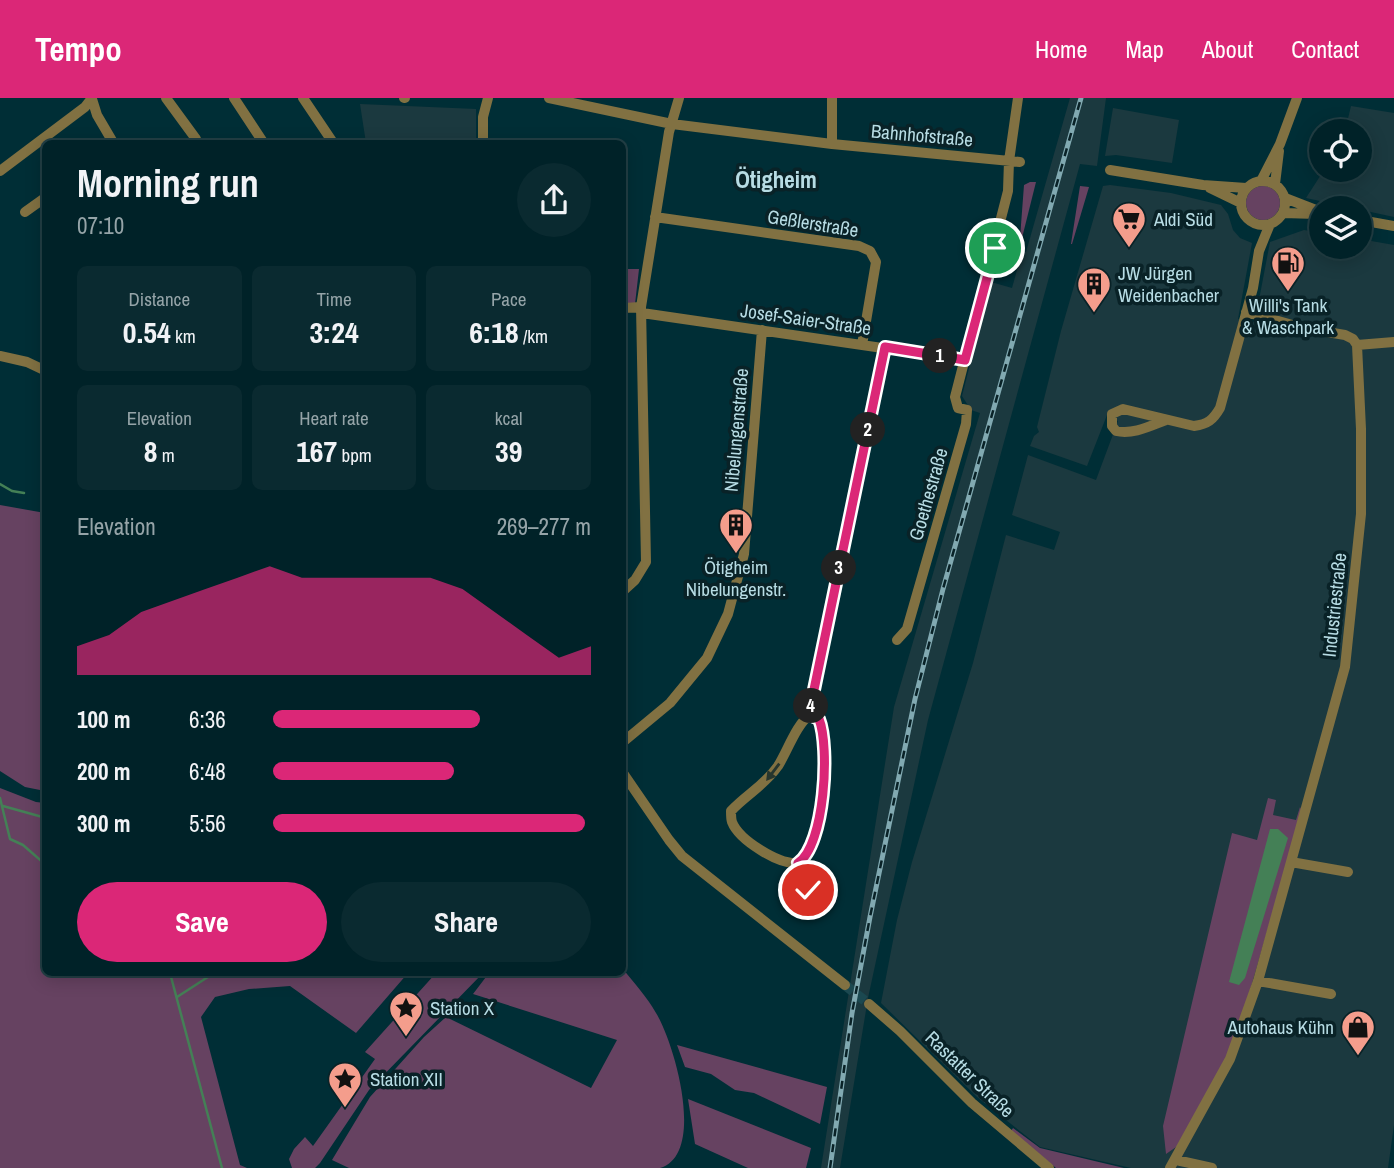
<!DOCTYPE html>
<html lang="en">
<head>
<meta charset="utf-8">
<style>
  :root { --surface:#002228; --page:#0a2a30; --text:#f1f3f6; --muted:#95a4a8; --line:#223f45; --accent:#db2777 }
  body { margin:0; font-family:"Archivo Narrow",sans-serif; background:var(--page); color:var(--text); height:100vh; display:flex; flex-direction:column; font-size:26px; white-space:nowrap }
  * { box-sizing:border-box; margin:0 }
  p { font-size:23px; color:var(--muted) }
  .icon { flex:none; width:38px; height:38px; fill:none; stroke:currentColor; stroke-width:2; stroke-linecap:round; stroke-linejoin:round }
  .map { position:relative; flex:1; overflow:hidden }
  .details { position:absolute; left:42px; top:42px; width:584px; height:836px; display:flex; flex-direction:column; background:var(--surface); border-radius:10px; box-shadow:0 4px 18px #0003,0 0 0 2px var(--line) }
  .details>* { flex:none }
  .buttons { position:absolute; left:1309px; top:21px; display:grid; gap:14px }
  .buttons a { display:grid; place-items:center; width:63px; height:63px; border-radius:50%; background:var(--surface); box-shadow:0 4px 18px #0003,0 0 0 2px var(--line); font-size:35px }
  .pin { position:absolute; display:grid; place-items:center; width:60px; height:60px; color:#fff; margin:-30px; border:4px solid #fff; border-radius:50%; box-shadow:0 2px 7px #0007 }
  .km { position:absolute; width:35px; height:35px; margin:-18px; border-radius:50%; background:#222; color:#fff; font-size:19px; line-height:35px; text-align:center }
  .round { display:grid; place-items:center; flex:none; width:74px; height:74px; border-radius:37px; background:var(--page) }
  .summary { display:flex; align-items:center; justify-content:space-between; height:119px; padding:0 35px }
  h1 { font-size:38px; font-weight:700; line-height:52px }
  .figures { display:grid; grid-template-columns:repeat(3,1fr); gap:10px; height:119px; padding:7px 35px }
  .figures div { display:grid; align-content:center; border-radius:10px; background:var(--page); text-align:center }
  .figures b { font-size:30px; font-weight:700 }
  .figures small { font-size:19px; font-weight:400 }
  .figures p { font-size:19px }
  .chart { height:196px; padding:14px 35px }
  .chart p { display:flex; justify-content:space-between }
  .chart svg { width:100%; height:126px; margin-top:7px; fill:var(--accent); opacity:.7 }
  .cta { display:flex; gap:14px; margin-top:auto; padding:14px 35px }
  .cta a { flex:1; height:80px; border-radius:42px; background:var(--accent); color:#fff; font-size:28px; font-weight:700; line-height:80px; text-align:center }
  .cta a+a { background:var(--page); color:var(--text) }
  ul { padding:0 35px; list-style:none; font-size:23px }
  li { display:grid; grid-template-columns:112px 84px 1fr; align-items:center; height:52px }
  li i { height:18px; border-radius:9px; background:var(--accent) }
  header { display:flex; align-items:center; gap:42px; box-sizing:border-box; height:98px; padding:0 35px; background:var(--accent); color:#fff }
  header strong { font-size:33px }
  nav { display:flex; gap:38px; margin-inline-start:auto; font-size:24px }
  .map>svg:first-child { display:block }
</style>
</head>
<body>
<header>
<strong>Tempo</strong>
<nav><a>Home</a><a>Map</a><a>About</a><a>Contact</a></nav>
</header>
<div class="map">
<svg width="1394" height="1070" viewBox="0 0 1394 1070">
  <rect width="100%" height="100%" fill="#002e36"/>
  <path fill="#1b393f" d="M1070 0H1106L1097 68 1080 66 928 622 868 900 840 1070H821L894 609 980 315 971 312 962 298 991 184 1012 190 1022 154H1026Z
    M360 6 476 11V45H419L412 41 409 45H366Z
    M1351 8 1394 15V119L1306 100 1324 72H1360V33H1345Z
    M1113 10 1179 22 1172 65 1116 57 1105 58Z
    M1110 87 1171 95 1221 107 1228 116 1233 132 1240 140 1252 145 1238 221 1251 225 1255 223 1270 144 1304 132 1321 135V149H1360V141L1394 147V1027L1388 1070H1131L1040 1049 977 999 881 905 897 822 912 764 973 565 1006 437 1054 452 1060 434 1012 417 1028 357 1096 382 1118 323 1107 317 1087 368 1030 348 1034 338 1039 334 1037 329 1061 233 1103 88Z"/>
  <path fill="#664261" d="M1030 84H1036L1022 140H1020L1024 87Z
    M1246 105a17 17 0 1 1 34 0a17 17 0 1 1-34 0Z
    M1080 88 1089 89 1072 146H1071Z
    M623 171H639L635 206 623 207Z
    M0 407 45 415V693L25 689 0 673Z
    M0 690 36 704 45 705 46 875H408L356 935 290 888 249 891 215 899 201 919 240 1067 247 1070H0Z
    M1268 700 1276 702 1273 717 1296 722 1300 709 1302 713 1244 913 1225 962 1179 1047 1166 1056 1163 1028 1232 735 1257 742Z
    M623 871C634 885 647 899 656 915 674 944 707 1056 660 1070H349L332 1062 370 999 424 939 446 919 591 990 617 942 473 896 489 875H623Z
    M436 875H483L369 992 320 1065 315 1070H292L289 1061 294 1051 305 1039 313 1048 375 961 365 954Z
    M677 947 827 989 820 1026 754 995 735 992 711 976 685 969Z
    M688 1001 811 1050 806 1070H748L695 1046Z
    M1013 1030 1040 1050 1124 1070H1056L1011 1033Z"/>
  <path fill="#448056" d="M1270 731H1278L1288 740 1245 880 1239 887 1229 884Z"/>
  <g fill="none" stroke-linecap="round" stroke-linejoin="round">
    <path stroke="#448056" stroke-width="2.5" d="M0 386 12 393 24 395
      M0 700 10 741 23 747 46 767
      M3 708 46 720
      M170 875 222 1070
      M242 876 345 875
      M177 899 211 877 226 875"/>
    <path stroke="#1b4850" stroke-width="10" stroke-dasharray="10 5" stroke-linecap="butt" d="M845 887 869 906"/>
    <path stroke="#817142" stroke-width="10" d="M166 0 196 41
      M234 0 263 44
      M303 0 334 46
      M404 0H405
      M549 0 672 26 832 46 1020 64
      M92 1 97 17 114 46
      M483 46V19L488 0
      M832 46V0
      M1110 72 1203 87 1246 90
      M0 73 85 9 92 0
      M1241 105a22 22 0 1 1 44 0a22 22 0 1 1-44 0Z
      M1261 83 1280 46 1297 0
      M1275 86 1279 53
      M1210 90 1241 105
      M1285 100 1321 114
      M25 114 46 99
      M1283 115 1317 116
      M655 119 859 148 870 153 876 164 862 247
      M1360 122 1394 128
      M623 210 641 209
      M642 215 965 262
      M1357 247 1394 244
      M0 258 27 264 46 273
      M1166 322C1150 328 1133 337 1116 333L1112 328V316L1123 311 1194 328C1208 326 1213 322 1220 310L1253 190 1259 153 1270 126
      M623 493 635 482 646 464 641 209 669 34 679 0
      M897 542 907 531 966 326 967 312 958 310 955 299 1008 93 1009 63 1018 0
      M810 617 819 621C830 649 825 747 798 765 779 767 739 742 732 724 731 721 731 717 731 713 747 696 764 688 778 668 787 654 797 625 810 617L885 249
      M623 644 670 605 707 560 728 516 744 456 762 232
      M623 675 669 742 682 758 845 887
      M1291 764 1348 774
      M798 765 808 792
      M1258 883 1331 896
      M869 906 900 933 972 1005 1049 1070
      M1176 1062 1212 1070
      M1170 1070 1230 961 1258 883 1345 569 1361 416V331L1357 247 1353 241 1345 237 1303 230 1246 214"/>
    <g stroke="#81a9b1" stroke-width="5">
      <path id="rail" d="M830 1070 852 915 870 819 915 601 943 491 1081 0"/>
    </g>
    <use href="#rail" stroke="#092227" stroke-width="2.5" stroke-dasharray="8" stroke-linecap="butt"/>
  </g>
  <defs><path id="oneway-solid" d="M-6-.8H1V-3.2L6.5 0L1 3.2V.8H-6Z" transform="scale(1.75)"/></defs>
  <use fill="#27362e" href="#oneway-solid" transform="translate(773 674) rotate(127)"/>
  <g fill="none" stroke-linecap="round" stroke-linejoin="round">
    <g stroke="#fff" stroke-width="14">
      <path id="route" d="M808 792 798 765C825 747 830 649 819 621L810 617V611L885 249 965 262 995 150"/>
    </g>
    <use href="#route" stroke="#db2777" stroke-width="9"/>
  </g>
  <defs>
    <g id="supermarket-pin" transform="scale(1.75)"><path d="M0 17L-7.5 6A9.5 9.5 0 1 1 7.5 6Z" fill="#f49d8c" stroke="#092227"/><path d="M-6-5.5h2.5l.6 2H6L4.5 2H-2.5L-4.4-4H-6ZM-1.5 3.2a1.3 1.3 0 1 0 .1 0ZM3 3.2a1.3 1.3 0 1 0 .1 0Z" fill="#111"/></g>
    <g id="fuel-pin" transform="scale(1.75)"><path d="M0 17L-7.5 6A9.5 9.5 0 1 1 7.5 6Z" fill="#f49d8c" stroke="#092227"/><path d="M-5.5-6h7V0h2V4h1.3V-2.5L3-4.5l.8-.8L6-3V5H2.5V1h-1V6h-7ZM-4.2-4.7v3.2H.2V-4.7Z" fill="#111"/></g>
    <g id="building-pin" transform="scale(1.75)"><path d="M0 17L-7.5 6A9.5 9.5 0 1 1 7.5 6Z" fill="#f49d8c" stroke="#092227"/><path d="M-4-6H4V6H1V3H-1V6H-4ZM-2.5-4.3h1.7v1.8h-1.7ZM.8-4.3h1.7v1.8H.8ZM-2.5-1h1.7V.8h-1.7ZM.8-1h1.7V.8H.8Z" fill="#111"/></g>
    <g id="sight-pin" transform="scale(1.75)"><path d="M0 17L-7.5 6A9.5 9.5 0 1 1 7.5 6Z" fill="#f49d8c" stroke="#092227"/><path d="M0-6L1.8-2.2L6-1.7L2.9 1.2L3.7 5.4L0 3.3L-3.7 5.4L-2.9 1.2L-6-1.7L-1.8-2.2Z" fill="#111"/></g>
    <g id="shop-pin" transform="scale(1.75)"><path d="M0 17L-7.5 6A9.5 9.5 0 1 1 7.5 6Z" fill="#f49d8c" stroke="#092227"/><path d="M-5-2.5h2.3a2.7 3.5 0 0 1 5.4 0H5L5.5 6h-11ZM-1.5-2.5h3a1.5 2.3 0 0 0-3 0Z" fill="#111"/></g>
  </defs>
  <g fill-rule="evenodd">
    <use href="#supermarket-pin" x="1129" y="121"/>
    <use href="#fuel-pin" x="1288" y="165"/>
    <use href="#building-pin" x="1094" y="186"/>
    <use href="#building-pin" x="736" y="427"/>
    <use href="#sight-pin" x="406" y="910"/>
    <use href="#shop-pin" x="1358" y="929"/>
    <use href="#sight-pin" x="345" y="981"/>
  </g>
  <g text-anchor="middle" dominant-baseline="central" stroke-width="7" stroke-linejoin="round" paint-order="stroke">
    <g font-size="19" fill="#b7dce4" stroke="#092227">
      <text transform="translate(922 37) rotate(5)">Bahnhofstraße</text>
      <text transform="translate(813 125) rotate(9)">Geßlerstraße</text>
      <text transform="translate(806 221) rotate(8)">Josef-Saier-Straße</text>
      <text transform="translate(736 332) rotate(-85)">Nibelungenstraße</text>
      <text transform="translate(928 396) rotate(-74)">Goethestraße</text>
      <text transform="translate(1334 507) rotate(-84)">Industriestraße</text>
      <text transform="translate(970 976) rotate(44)">Rastatter Straße</text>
    </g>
    <g font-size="19" fill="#b7dce4" stroke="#092227" text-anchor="start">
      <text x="1154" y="121">Aldi Süd</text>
      <text x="1118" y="175">JW Jürgen<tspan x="1118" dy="22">Weidenbacher</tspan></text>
      <text x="1288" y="207" text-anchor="middle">Willi's Tank<tspan x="1288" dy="22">&amp; Waschpark</tspan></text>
      <text x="736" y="469" text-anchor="middle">Ötigheim<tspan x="736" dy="22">Nibelungenstr.</tspan></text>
      <text x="430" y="910">Station X</text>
      <text x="1334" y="929" text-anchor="end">Autohaus Kühn</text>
      <text x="370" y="981">Station XII</text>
    </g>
    <g font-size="23" font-weight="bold" fill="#b7dce4" stroke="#092227">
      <text x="776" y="81">Ötigheim</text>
    </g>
  </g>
</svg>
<div class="buttons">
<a><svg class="icon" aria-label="locate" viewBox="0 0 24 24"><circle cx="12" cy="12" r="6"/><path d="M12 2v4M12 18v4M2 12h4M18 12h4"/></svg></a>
<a><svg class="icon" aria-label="layers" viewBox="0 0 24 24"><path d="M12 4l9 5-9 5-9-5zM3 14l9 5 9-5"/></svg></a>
</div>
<div class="pin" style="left:995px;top:150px;background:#1e9e55"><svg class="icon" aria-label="arrive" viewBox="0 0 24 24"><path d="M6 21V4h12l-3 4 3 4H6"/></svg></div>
<div class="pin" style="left:808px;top:792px;background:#d93025"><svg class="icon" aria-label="check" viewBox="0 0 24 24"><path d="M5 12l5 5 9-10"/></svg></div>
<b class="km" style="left:940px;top:258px">1</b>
<b class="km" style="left:868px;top:332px">2</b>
<b class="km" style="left:839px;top:470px">3</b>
<b class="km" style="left:811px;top:608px">4</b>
<section class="details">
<div class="summary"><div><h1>Morning run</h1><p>07:10</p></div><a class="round"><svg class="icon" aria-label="share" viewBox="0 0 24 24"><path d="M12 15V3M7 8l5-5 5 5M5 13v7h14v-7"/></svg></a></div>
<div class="figures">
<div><p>Distance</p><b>0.54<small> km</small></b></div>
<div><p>Time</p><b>3:24</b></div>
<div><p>Pace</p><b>6:18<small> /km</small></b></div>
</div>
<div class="figures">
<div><p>Elevation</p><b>8<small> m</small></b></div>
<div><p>Heart rate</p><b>167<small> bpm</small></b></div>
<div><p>kcal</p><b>39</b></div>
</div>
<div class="chart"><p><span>Elevation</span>269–277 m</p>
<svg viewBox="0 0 160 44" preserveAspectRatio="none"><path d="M0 44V34L10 30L20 22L30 18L40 14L50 10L60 6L70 10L80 10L90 10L100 10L110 10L120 14L130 22L140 30L150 38L160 34V44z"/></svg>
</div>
<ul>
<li><b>100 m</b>6:36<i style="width:65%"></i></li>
<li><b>200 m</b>6:48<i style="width:57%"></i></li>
<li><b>300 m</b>5:56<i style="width:98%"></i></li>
</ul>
<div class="cta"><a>Save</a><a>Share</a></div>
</section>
</div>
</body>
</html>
